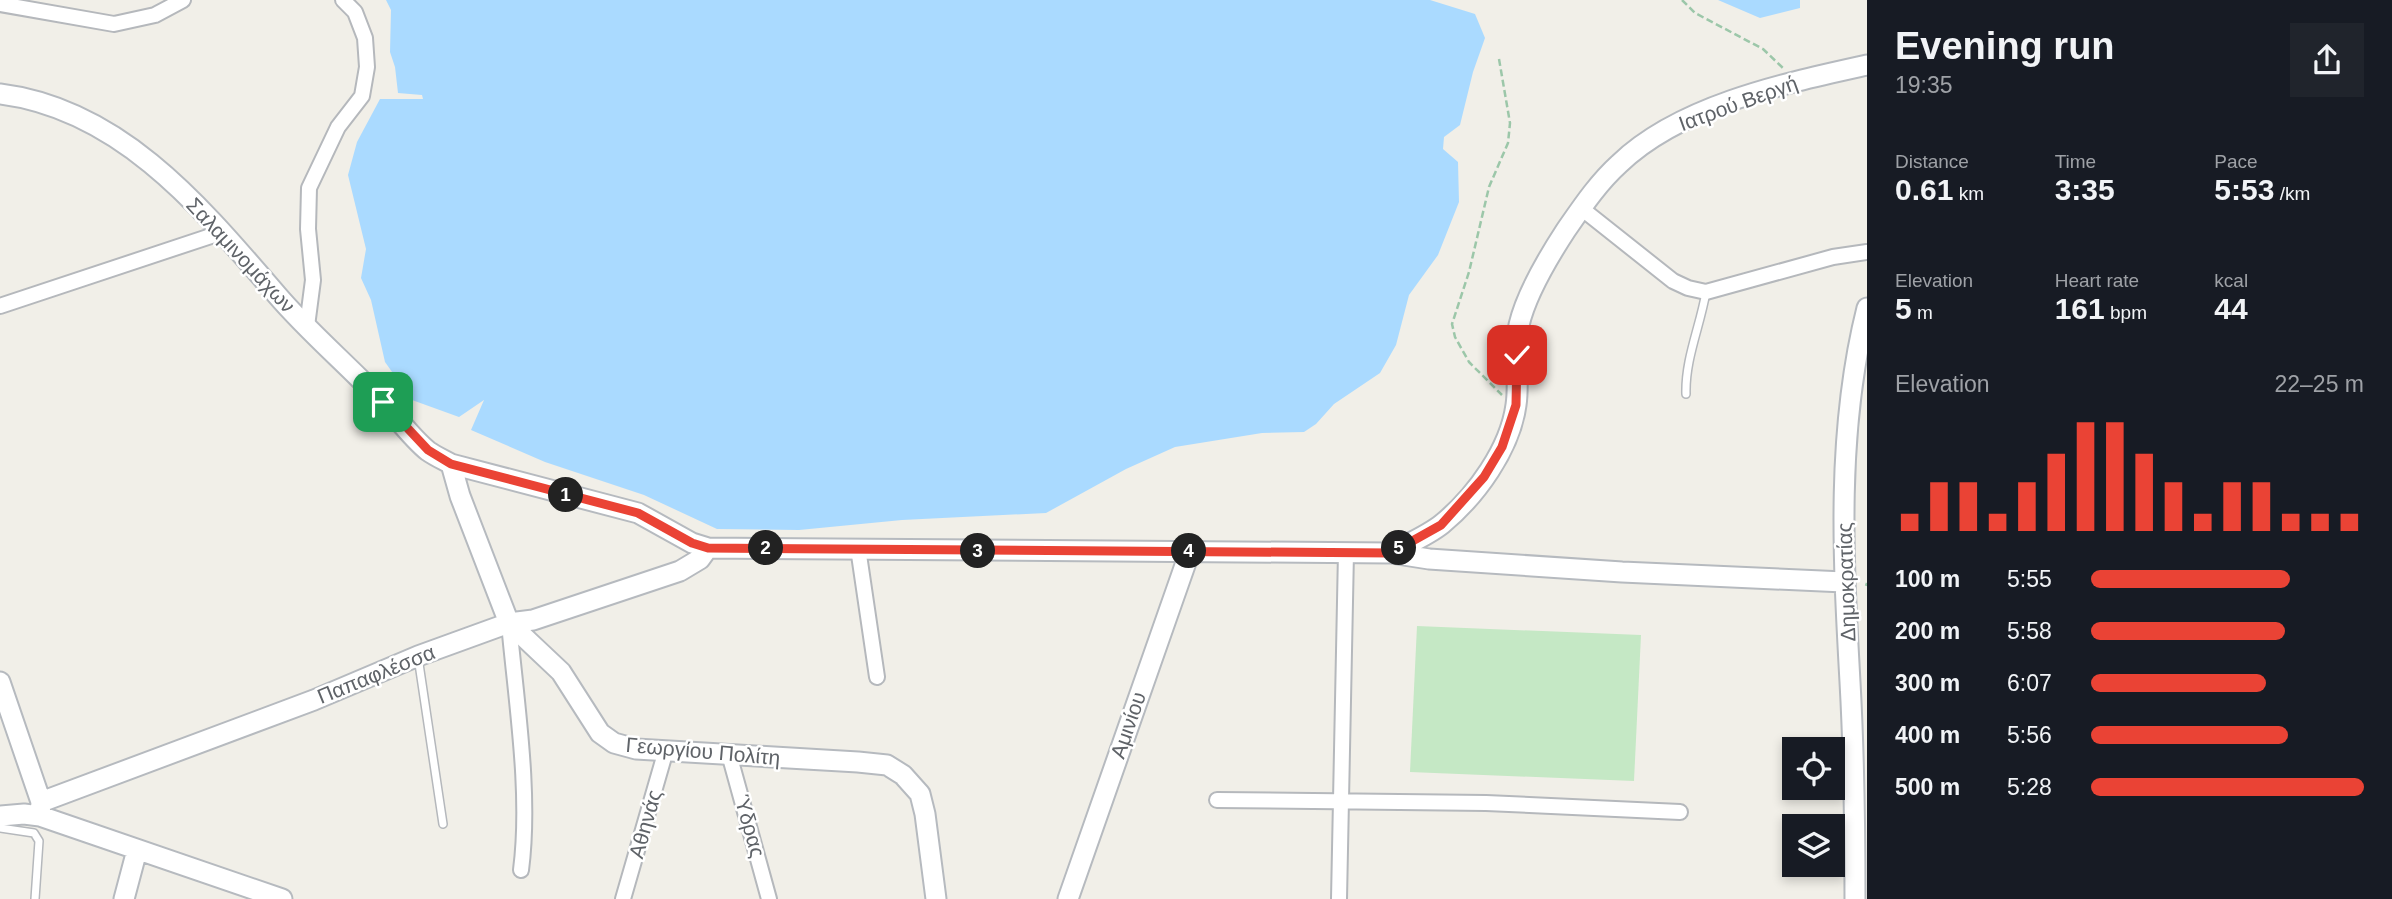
<!DOCTYPE html>
<html lang="en">
<head>
<meta charset="utf-8">
<style>
  :root { --surface:#171b24; --page:#20242c; --text:#f1f3f6; --muted:#9ea1a6; --accent:#ea4335 }
  body { margin:0; font-family:Arial,sans-serif; background:var(--page); color:var(--text); height:100vh; display:flex; flex-direction:column; font-size:26px; white-space:nowrap }
  * { box-sizing:border-box; margin:0 }
  p { font-size:23px; color:var(--muted) }
  .icon { flex:none; width:38px; height:38px; fill:none; stroke:currentColor; stroke-width:2; stroke-linecap:round; stroke-linejoin:round }
  .map { position:relative; flex:1; overflow:hidden }
  .panel { display:flex; flex-direction:column; background:var(--surface); width:525px }
  .panel>* { flex:none }
  .tools { position:absolute; left:1782px; top:737px; display:grid; gap:14px }
  .tools a { display:grid; place-items:center; width:63px; height:63px; border-radius:0px; background:var(--surface); box-shadow:0 4px 10px #0003; font-size:35px }
  .pin { position:absolute; display:grid; place-items:center; width:60px; height:60px; color:#fff; margin:-30px; border-radius:14px; box-shadow:0 4px 10px #0006 }
  .km { position:absolute; width:35px; height:35px; margin:-18px; border-radius:50%; background:#222; color:#fff; font-size:19px; line-height:35px; text-align:center }
  .round { display:grid; place-items:center; flex:none; width:74px; height:74px; border-radius:0px; background:var(--page) }
  .head { display:flex; align-items:center; justify-content:space-between; height:119px; padding:0 28px }
  h1 { font-size:38px; font-weight:700; line-height:52px }
  .stats { display:grid; grid-template-columns:repeat(3,1fr); gap:10px; height:119px; padding:7px 28px }
  .stats div { display:grid; align-content:center }
  .stats b { font-size:30px; font-weight:700 }
  .stats small { font-size:19px; font-weight:400 }
  .stats p { font-size:19px }
  .chart { height:196px; padding:14px 28px }
  .chart p { display:flex; justify-content:space-between }
  .chart svg { width:100%; height:126px; margin-top:7px; stroke:var(--accent); stroke-width:6 }
  ul { padding:0 28px; list-style:none; font-size:23px }
  li { display:grid; grid-template-columns:112px 84px 1fr; align-items:center; height:52px }
  li i { height:18px; border-radius:9px; background:var(--accent) }
  main { display:flex; flex:1; min-height:0 }
  .map>svg:first-child { display:block }
</style>
</head>
<body>
<main>
<div class="map">
<svg width="1867" height="899" viewBox="0 0 1867 899">
  <rect width="100%" height="100%" fill="#f1efe8"/>
  <path fill="#c5e8c5" d="M1417 626 1641 635 1634 781 1410 772Z"/>
  <path fill="#aadaff" d="M386 0H1430L1475 14 1485 38 1473 72 1460 125 1444 137 1443 149 1458 162 1459 202 1438 255 1409 295 1396 345 1380 373 1334 404 1316 424 1304 432 1262 433 1175 447 1126 469 1046 513 902 520 799 530 717 529 644 495 545 462 471 430 484 400 459 417 412 400 385 362 371 300 361 278 366 249 348 175 357 142 380 99H423L422 95 398 93 395 67 390 52 391 10Z
    M1718 0H1800V8L1760 18Z"/>
  <g fill="none" stroke-linecap="round" stroke-linejoin="round">
    <g stroke="#b5b8bc" stroke-width="10">
      <path id="lane" d="M1686 394C1685 359 1700 327 1706 292
        M418 657 443 824
        M0 828 34 833 39 841 35 899"/>
    </g>
    <g stroke="#b5b8bc" stroke-width="18">
      <path id="street" d="M0 4 114 24 155 15 183 0
        M1581 208 1673 281 1688 288 1706 292 1833 257 1867 252
        M0 306 223 232
        M307 326 313 280 308 229 309 188 338 127 362 96 367 67 365 38 355 12 343 0
        M858 548 877 677
        M509 623C516 701 531 793 521 870
        M729 754 769 899
        M1217 800 1486 803 1680 812
        M623 899 666 750
        M1339 899 1346 552"/>
    </g>
    <g stroke="#b6babf" stroke-width="23">
      <path id="secondary" d="M0 94C121 109 202 208 277 295 306 329 342 360 374 393 392 410 409 436 428 451 435 456 444 460 451 464L638 513 692 543 708 548 1391 553C1407 544 1427 536 1442 524 1476 496 1510 449 1516 405 1520 378 1513 351 1519 325 1526 295 1549 256 1566 230 1582 207 1598 183 1619 164 1680 105 1786 83 1867 65
        M451 464 460 496 509 623 561 672 600 733 614 743 636 749 858 762 887 765 903 775 920 794 925 814 936 899
        M1391 553 1429 559 1622 572 1844 582
        M0 682 41 802 40 815
        M41 802 314 700 418 656 509 623 533 620 680 571 700 559 708 548
        M0 816 24 814 40 816 282 899
        M124 899 137 850
        M1068 899 1190 551
        M1855 899C1855 827 1854 754 1850 682 1843 556 1836 431 1867 308"/>
    </g>
    <path stroke="#9cc7a9" stroke-width="2.5" stroke-dasharray="7 3.5" stroke-linecap="butt" d="M1682 0 1695 13 1763 49 1784 69
      M1499 59 1510 123 1508 143 1489 187 1469 272 1452 324 1455 337 1469 362 1502 395
      M1866 586 1867 583"/>
    <use href="#lane" stroke="#fff" stroke-width="7"/>
    <use href="#street" stroke="#fff" stroke-width="14"/>
    <use href="#secondary" stroke="#fff" stroke-width="19"/>
  </g>
  <g fill="none" stroke-linecap="round" stroke-linejoin="round">
    <g stroke="#fff" stroke-width="14">
      <path id="route" d="M383 402 428 450 451 464 638 513 692 543 708 548 1391 553 1441 525 1484 477 1502 447 1516 405 1517 355"/>
    </g>
    <use href="#route" stroke="#ea4335" stroke-width="9"/>
  </g>
  <g text-anchor="middle" dominant-baseline="central" stroke-width="5" stroke-linejoin="round" paint-order="stroke">
    <g font-size="21" fill="#5f6368" stroke="#fff">
      <text transform="translate(1738 103) rotate(-20)">Ιατρού Βεργή</text>
      <text transform="translate(241 255) rotate(47)">Σαλαμινομάχων</text>
      <text transform="translate(1846 582) rotate(-92)">Δημοκρατίας</text>
      <text transform="translate(376 674) rotate(-22)">Παπαφλέσσα</text>
      <text transform="translate(1128 725) rotate(-71)">Αμινίου</text>
      <text transform="translate(703 751) rotate(5)">Γεωργίου Πολίτη</text>
      <text transform="translate(645 824) rotate(-74)">Αθηνάς</text>
      <text transform="translate(750 826) rotate(74)">Ύδρας</text>
    </g>
  </g>
</svg>
<div class="tools">
<a><svg class="icon" aria-label="locate" viewBox="0 0 24 24"><circle cx="12" cy="12" r="6"/><path d="M12 2v4M12 18v4M2 12h4M18 12h4"/></svg></a>
<a><svg class="icon" aria-label="layers" viewBox="0 0 24 24"><path d="M12 4l9 5-9 5-9-5zM3 14l9 5 9-5"/></svg></a>
</div>
<div class="pin" style="left:383px;top:402px;background:#1e9e55"><svg class="icon" aria-label="arrive" viewBox="0 0 24 24"><path d="M6 21V4h12l-3 4 3 4H6"/></svg></div>
<div class="pin" style="left:1517px;top:355px;background:#d93025"><svg class="icon" aria-label="check" viewBox="0 0 24 24"><path d="M5 12l5 5 9-10"/></svg></div>
<b class="km" style="left:566px;top:495px">1</b>
<b class="km" style="left:766px;top:548px">2</b>
<b class="km" style="left:978px;top:551px">3</b>
<b class="km" style="left:1189px;top:551px">4</b>
<b class="km" style="left:1399px;top:548px">5</b>
</div>
<section class="panel">
<div class="head"><div><h1>Evening run</h1><p>19:35</p></div><a class="round"><svg class="icon" aria-label="share" viewBox="0 0 24 24"><path d="M12 15V3M7 8l5-5 5 5M5 13v7h14v-7"/></svg></a></div>
<div class="stats">
<div><p>Distance</p><b>0.61<small> km</small></b></div>
<div><p>Time</p><b>3:35</b></div>
<div><p>Pace</p><b>5:53<small> /km</small></b></div>
</div>
<div class="stats">
<div><p>Elevation</p><b>5<small> m</small></b></div>
<div><p>Heart rate</p><b>161<small> bpm</small></b></div>
<div><p>kcal</p><b>44</b></div>
</div>
<div class="chart"><p><span>Elevation</span>22–25 m</p>
<svg viewBox="0 0 160 44" preserveAspectRatio="none"><path d="M5 44V38M15 44V27M25 44V27M35 44V38M45 44V27M55 44V17M65 44V6M75 44V6M85 44V17M95 44V27M105 44V38M115 44V27M125 44V27M135 44V38M145 44V38M155 44V38"/></svg>
</div>
<ul>
<li><b>100 m</b>5:55<i style="width:73%"></i></li>
<li><b>200 m</b>5:58<i style="width:71%"></i></li>
<li><b>300 m</b>6:07<i style="width:64%"></i></li>
<li><b>400 m</b>5:56<i style="width:72%"></i></li>
<li><b>500 m</b>5:28<i style="width:100%"></i></li>
</ul>
</section>
</main>
</body>
</html>
